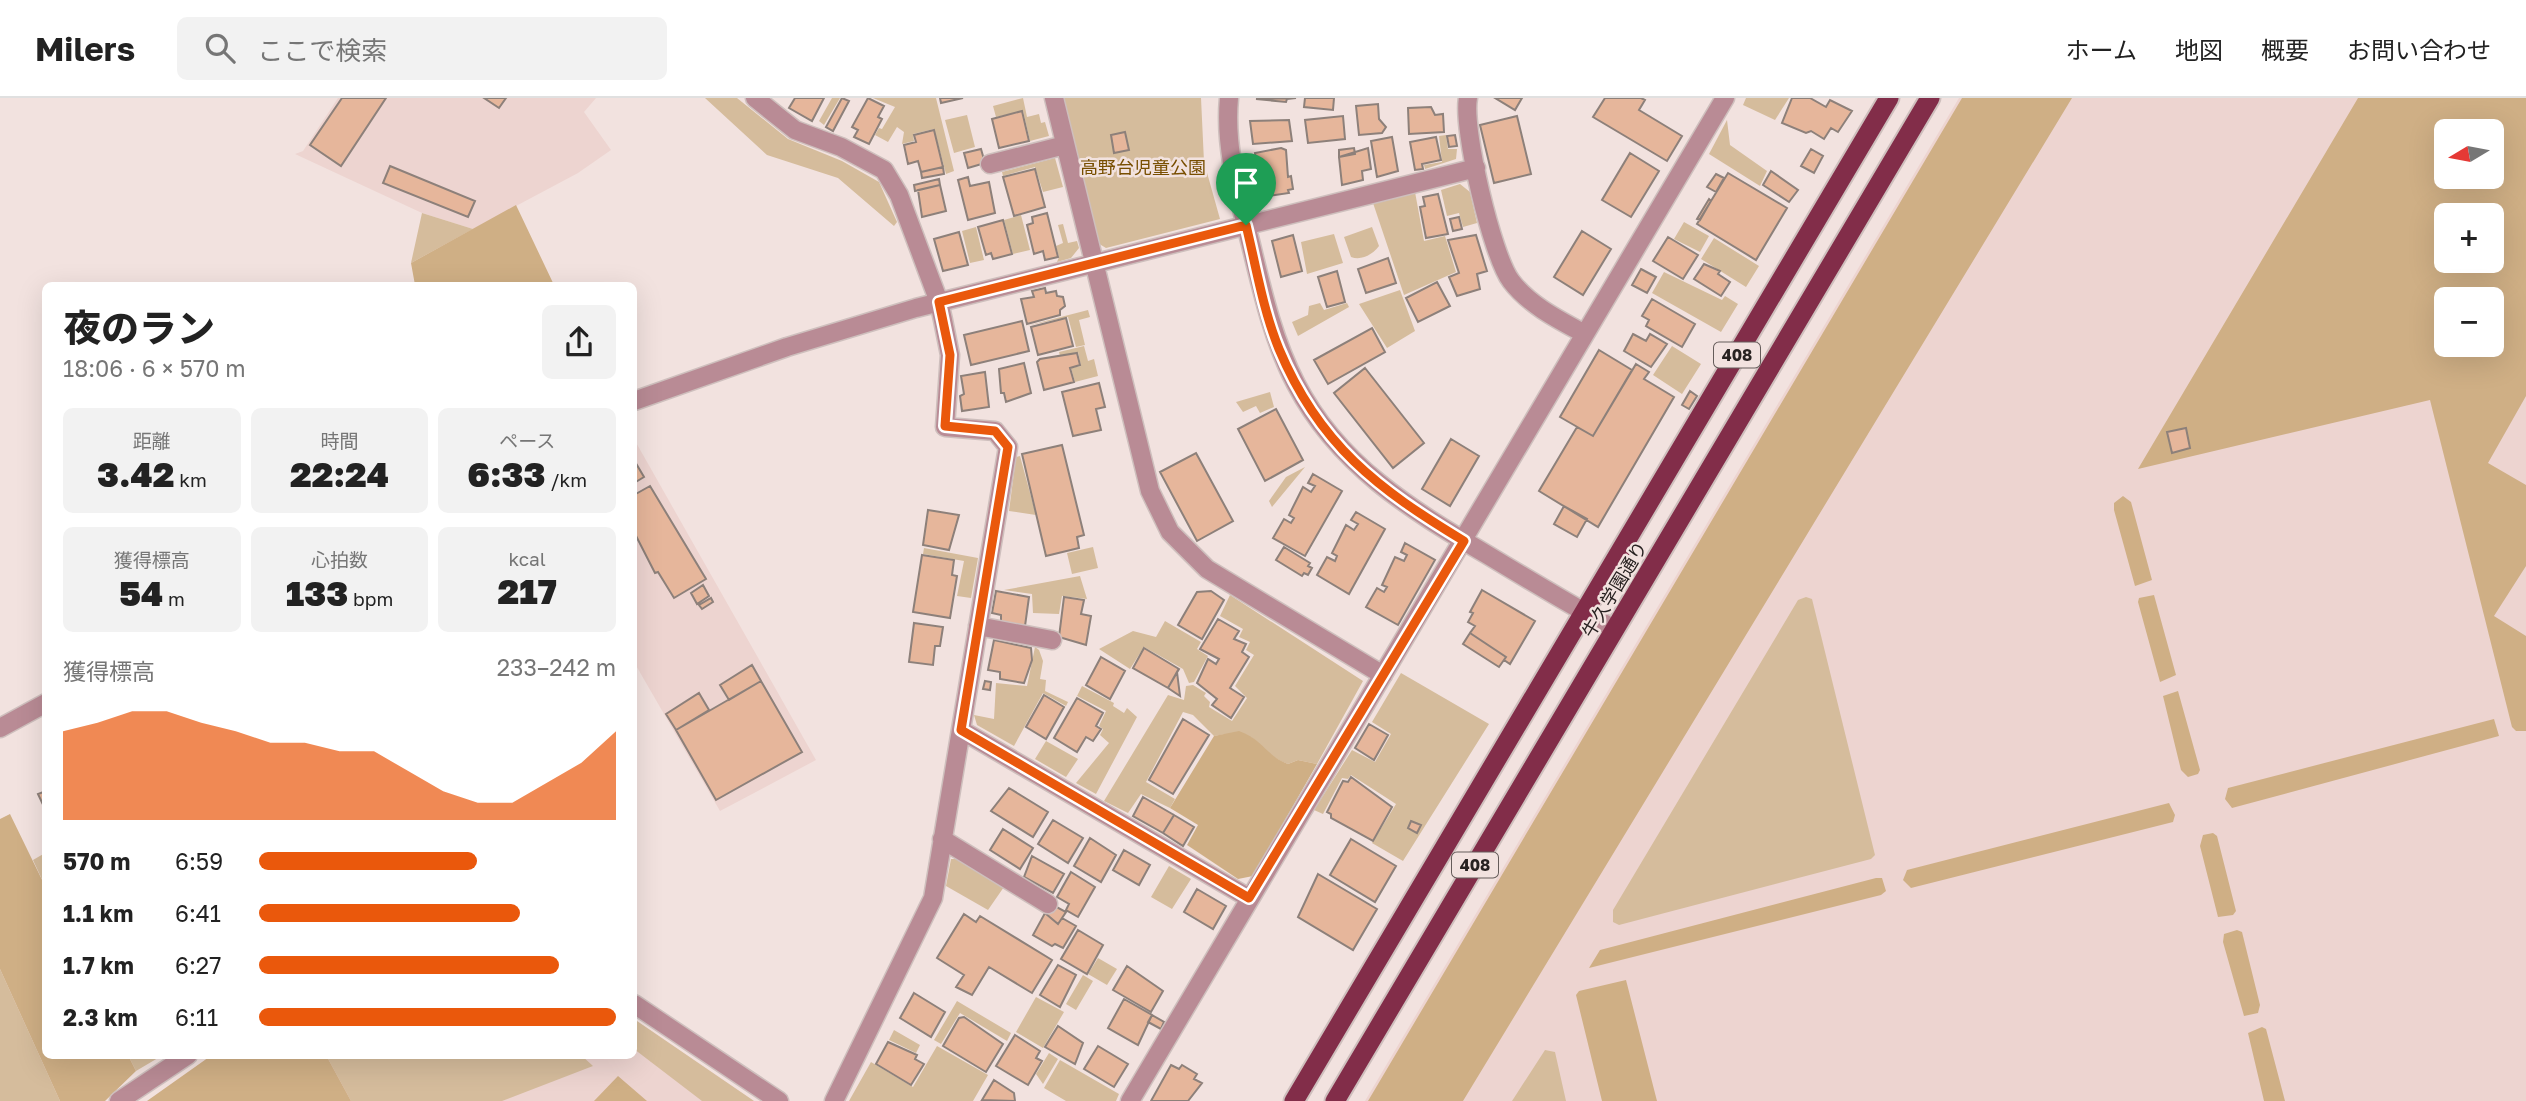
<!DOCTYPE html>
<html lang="ja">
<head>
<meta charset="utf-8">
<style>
  :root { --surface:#fff; --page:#f2f2f2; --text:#222; --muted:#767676; --line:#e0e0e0; --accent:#ea580c }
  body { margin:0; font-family:"Golos Text","Noto Sans JP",sans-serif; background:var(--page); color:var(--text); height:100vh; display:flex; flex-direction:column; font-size:26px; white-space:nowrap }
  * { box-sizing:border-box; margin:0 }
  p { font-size:23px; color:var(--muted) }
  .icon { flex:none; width:38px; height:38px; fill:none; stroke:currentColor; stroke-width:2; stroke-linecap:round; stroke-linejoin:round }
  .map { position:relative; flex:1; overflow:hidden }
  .details { position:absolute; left:42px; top:184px; width:595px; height:777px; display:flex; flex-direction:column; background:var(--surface); border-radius:10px; box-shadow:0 7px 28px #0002 }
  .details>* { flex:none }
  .needle { width:46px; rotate:260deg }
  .buttons { position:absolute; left:2434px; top:21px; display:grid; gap:14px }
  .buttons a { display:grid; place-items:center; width:70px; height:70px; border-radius:10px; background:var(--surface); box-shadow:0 7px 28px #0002; font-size:35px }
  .pin { position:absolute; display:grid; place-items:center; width:60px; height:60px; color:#fff; margin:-72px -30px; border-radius:50% 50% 50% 0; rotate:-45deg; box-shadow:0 0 7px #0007 }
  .pin .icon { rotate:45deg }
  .round { display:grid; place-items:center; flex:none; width:74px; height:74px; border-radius:10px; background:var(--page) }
  .head { display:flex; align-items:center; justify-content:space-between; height:119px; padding:0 21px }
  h1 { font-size:38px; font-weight:800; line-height:52px }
  .figures { display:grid; grid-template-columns:repeat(3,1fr); gap:10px; height:119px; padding:7px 21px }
  .figures div { display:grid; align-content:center; border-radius:10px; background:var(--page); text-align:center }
  .figures b { font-size:35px; font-weight:800 }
  .figures small { font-size:19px; font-weight:400 }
  .figures p { font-size:19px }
  .chart { height:196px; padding:14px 21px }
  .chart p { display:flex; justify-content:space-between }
  .chart svg { width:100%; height:126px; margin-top:7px; fill:var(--accent); opacity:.7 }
  ul { padding:0 21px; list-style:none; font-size:23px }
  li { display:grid; grid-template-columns:112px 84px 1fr; align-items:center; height:52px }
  li i { height:18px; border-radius:9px; background:var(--accent) }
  header { display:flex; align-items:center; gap:42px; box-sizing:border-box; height:98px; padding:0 35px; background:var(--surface); border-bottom:2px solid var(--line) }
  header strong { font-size:33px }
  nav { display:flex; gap:38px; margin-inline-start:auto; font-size:24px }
  .search { width:490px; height:63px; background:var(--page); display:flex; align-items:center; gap:18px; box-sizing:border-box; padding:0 24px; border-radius:10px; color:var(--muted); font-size:26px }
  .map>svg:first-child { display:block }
</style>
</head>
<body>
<header>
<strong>Milers</strong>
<div class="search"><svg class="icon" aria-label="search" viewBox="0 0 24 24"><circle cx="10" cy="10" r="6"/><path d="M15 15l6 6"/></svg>ここで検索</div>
<nav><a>ホーム</a><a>地図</a><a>概要</a><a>お問い合わせ</a></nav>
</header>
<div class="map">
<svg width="2526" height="1003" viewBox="0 0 2526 1003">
  <rect width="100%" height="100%" fill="#f2e2df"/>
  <path fill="#edd4d0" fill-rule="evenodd" d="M338 0H596L584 14 611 52 578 75 473 131 422 115 295 56 303 53Z
    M1959 0H2526V1003H1365ZM2446 33H2492V79H2446ZM2446 117H2492V163H2446ZM2446 201H2492V247H2446Z
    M634 341 816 662 720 713 634 564Z
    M634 921 754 1003H147L212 957H634Z"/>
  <path fill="#d5bc9c" d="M705 0H737L788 41 842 63 879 84 897 124 894 128 838 80 767 57Z
    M832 0H840L824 27 819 23Z
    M873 0H936L954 73 946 76 934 31 913 36 914 43 902 46 904 34 897 29 888 44 875 37 879 30 882 31 895 9Z
    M1023 0 1027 19 1039 16 1041 25 1045 24 1049 38 1030 43 1023 13 996 19 993 8Z
    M1064 0H1201L1204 64 1220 121 1106 150 1096 144Z
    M1746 0H1789L1775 22 1743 7Z
    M967 17 975 49 954 55 945 22Z
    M1727 22 1730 47 1767 73 1760 88 1709 56Z
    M1446 37 1448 51H1457L1456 61 1425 71 1424 67 1442 64 1439 38Z
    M1055 60 1063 89 1043 94 1035 69 1003 78 1002 74Z
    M1460 86 1470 94 1477 125 1463 129 1459 115 1447 118 1441 92Z
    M1415 94 1424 143 1445 138 1456 174 1404 197 1373 105Z
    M422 115 473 131 411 165Z
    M1021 117 1030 152 1013 156 1004 122Z
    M1684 124 1709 138 1700 154 1674 141Z
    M1063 126 1068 145 1077 143 1079 150 1071 160 1057 164 1059 159 1056 148 1063 145 1058 127Z
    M976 129 984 162 970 165 962 133Z
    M1372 129 1379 148C1373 156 1362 163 1351 159L1344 139Z
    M1334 136 1343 165 1307 176 1301 144Z
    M1714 140 1759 168 1746 189 1701 161Z
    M1664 174 1722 202 1725 198 1738 206 1721 234 1652 195Z
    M1400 192 1415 233 1387 250 1359 206Z
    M1320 205 1324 212 1347 205 1349 209 1298 238 1292 224 1308 217 1309 208Z
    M1088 212 1090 219 1079 222 1085 247 1076 249 1068 219 1026 228Z
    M1084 248 1088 263 1094 261 1098 278 1075 284 1071 270 1081 268 1078 254 1060 258 1059 254Z
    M1672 248 1701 266 1682 296 1653 277Z
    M1270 294 1274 309 1260 315 1256 308 1243 314 1236 304Z
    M1020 358 1036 417 1009 413 1016 359Z
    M1305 369 1272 409 1269 403 1286 379Z
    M1093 449 1098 470 1072 476 1067 455Z
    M924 450 978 460 971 500 957 498 964 463 923 456Z
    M1080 478 1087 501 1062 498 1059 516 1033 515 1032 496 1004 492Z
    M1230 497 1363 583 1317 666 1298 662 1288 666C1250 652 1266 628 1214 638L1193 617 1183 614 1146 684 1175 701 1170 710 1141 696 1128 715 1104 703 1168 597 1184 602 1186 588 1193 587 1206 595 1204 598 1210 604 1209 609 1232 623 1247 600 1235 588 1254 557 1246 552 1250 544 1239 539 1243 531 1220 518Z
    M1806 499 1812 501 1875 757 1871 761 1619 827 1613 824V812L1798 502Z
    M1165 523 1201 544 1197 551 1208 558 1194 584 1189 585 1183 571 1144 549 1130 571 1099 551 1133 533 1156 539Z
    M1035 549 1039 552 1043 563 1040 581 1046 582 1045 593 1068 604 1066 608 1043 595 1014 648 977 627 974 617 994 621 996 585 1027 588Z
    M1401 575 1489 626 1403 763 1372 745 1396 706 1351 677 1348 681 1342 680 1323 716 1314 712 1352 652 1375 664 1391 636 1372 624Z
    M1082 588 1114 605 1113 608 1124 615 1127 610 1137 619 1096 696 1076 685 1109 645 1100 637 1103 631 1099 628 1106 613 1077 598Z
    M1046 643 1078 661 1066 679 1035 661Z
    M45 755V788L33 762Z
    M951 761H960L1006 786 988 812 946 788Z
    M1169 768 1191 781 1172 811 1151 799Z
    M1098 860 1117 871 1107 887 1088 876Z
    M0 871 60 1003H0Z
    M1083 877 1093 883 1076 912 1066 906Z
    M1036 899 1064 914 1043 950 1016 934Z
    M957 903 1011 935 1007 943 960 915 941 946 934 942Z
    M634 921 754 1003H702L634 951Z
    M894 932 920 947 916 955 889 942Z
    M937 948 988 977 973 1003H849L871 964 913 989Z
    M1545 952 1555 954 1566 1003H1512Z
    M1049 955 1058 961 1043 986 1036 976Z
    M128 957H163L136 973Z
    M326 957H581L593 968 502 1003H351Z
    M1060 962 1119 996 1116 1003H1066L1044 990Z"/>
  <path fill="#cfaf85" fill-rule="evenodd" d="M1962 0H2072L1463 1003H1368Z
    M2358 0H2526V298L2488 365 2526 387V468L2494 518 2526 538V633H2516L2512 629 2430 302 2138 371ZM2446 33H2492V79H2446ZM2446 117H2492V163H2446ZM2446 201H2492V247H2446Z
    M516 107 554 187H415L411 165Z
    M2123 398 2131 404 2152 482 2135 488 2114 412V405Z
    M2154 497 2176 577 2160 584 2138 504 2139 500Z
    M2178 593 2200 672 2198 676 2188 679 2181 672 2163 598Z
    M2494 621 2499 638 2232 710 2225 701 2228 690Z
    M1239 633C1264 642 1265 657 1288 666L1298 662 1317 666 1253 778 1238 781 1187 747 1198 727 1170 710 1214 638Z
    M2169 705 2175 717 2173 724 1911 790 1903 782 1907 772Z
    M10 716 45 788 46 957H128L136 973 105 1003H60L0 871V721Z
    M2213 735 2217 738 2236 813 2233 817 2218 819 2200 748 2203 737Z
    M1876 780H1882L1886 793 1881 797 1589 870 1600 852Z
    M2237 832 2242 834 2260 907 2258 915 2244 918 2223 844 2224 836Z
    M1626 882 1657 1003H1602L1576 897 1579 893Z
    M2262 929 2266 931 2285 1003H2264L2248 935Z
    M212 957H326L351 1003H147Z
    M618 978 647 1003H594Z"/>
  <path fill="#e6b69b" stroke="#8d807a" stroke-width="2" d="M342 0H386L341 68 310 47Z
    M484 0H506L499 10Z
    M795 0H824L812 23 789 10Z
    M842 0 849 3 833 33 826 29Z
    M868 0 884 8 878 19 882 21 869 46 854 39 858 32 852 29Z
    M940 0H963L941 5Z
    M1296 0 1287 1 1286 4 1256 1Z
    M1305 0H1334L1333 12 1304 9Z
    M1495 0H1522L1515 12Z
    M1605 0H1641L1645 2 1639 12 1682 38 1667 63 1593 19Z
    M1792 0H1810L1826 9 1830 2 1852 13 1838 34 1831 30 1824 41 1811 33 1806 35 1782 25Z
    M1378 6 1379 21 1386 29 1382 35 1359 37 1356 8Z
    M1431 9 1435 17 1443 16 1444 34 1409 36 1408 10Z
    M1022 13 1029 43 999 50 992 21Z
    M1343 18 1345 41 1308 45 1305 22Z
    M1517 18 1531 76 1494 85 1480 27Z
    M1289 22 1292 43 1253 46 1250 23Z
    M934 32 943 69 921 74 918 63 908 66 904 47 916 44 914 37Z
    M1125 34 1129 52 1114 55 1111 37Z
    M1455 37 1457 48 1449 49 1447 38Z
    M1392 39 1398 73 1377 79 1371 43Z
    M1436 39 1441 62 1422 66 1423 71 1415 72 1410 44Z
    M1281 50 1286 52 1288 79 1291 78 1293 91 1288 92 1289 95 1262 99 1255 55Z
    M1354 50 1355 56 1339 59V52Z
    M1368 50 1371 71 1362 73 1363 82 1342 87 1339 59Z
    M981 51 985 65 968 70 964 55Z
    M1811 51 1823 58 1814 75 1801 68Z
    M1630 55 1659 73 1631 119 1602 102Z
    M390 68 475 103 468 119 383 85Z
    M943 69 944 76 922 80 921 74Z
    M1035 71 1045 109 1014 118 1003 79Z
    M1771 73 1798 92 1789 104 1763 87Z
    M1728 75 1787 110 1756 162 1697 126Z
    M1716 76 1724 80 1716 94 1707 89Z
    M968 79 970 88 989 84 995 115 968 122 958 82Z
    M939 81 940 87 915 93 914 87Z
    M940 87 946 113 922 119 918 92Z
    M1438 96 1448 136 1426 140 1420 109 1425 108 1423 99Z
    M1709 101 1711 103 1700 122 1697 121Z
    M1047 115 1058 159 1045 162 1043 153 1034 156 1027 127 1033 125 1032 119Z
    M1459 119 1462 131 1453 133 1450 121Z
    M1003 122 1012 156 993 161 991 155 986 157 978 129Z
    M1582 133 1611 151 1583 197 1554 179Z
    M959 134 968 167 943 173 934 141Z
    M1293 137 1302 173 1281 179 1272 143Z
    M1476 137 1487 173 1477 176 1480 191 1457 198 1449 179 1459 175 1448 142Z
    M1668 139 1698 157 1683 181 1653 163Z
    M1388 160 1396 185 1366 195 1358 171Z
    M1704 166 1720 173 1718 176 1730 184 1721 198 1694 181Z
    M1641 171 1656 179 1647 195 1632 187Z
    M1337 173 1345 204 1327 209 1318 179Z
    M1437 184 1450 208 1418 224 1406 200Z
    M1045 190 1046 195 1056 193 1057 198 1063 199 1065 208 1060 212V217L1027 226 1021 201 1034 199 1032 193Z
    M1652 201 1695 226 1682 249 1646 228 1649 222 1642 218Z
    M1066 220 1073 248 1038 257 1031 229Z
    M1022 223 1029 253 971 267 964 237Z
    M1372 230 1385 254 1328 286 1314 262Z
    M1633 236 1646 243 1650 236 1667 246 1651 269 1624 253Z
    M1599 252 1632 272 1593 338 1560 319Z
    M1077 255 1080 267 1070 270 1074 284 1044 292 1037 264 1040 261Z
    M1024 265 1031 295 1006 304 1004 295H1001L999 271Z
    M1636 266 1649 274 1644 281 1674 299 1598 429 1539 393 1577 329 1593 338Z
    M1365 270 1424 345 1393 370 1334 295Z
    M985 274 989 309 962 313 960 298 964 296 961 278Z
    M1099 285 1105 309 1096 311 1101 332 1073 338 1062 294Z
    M1690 293 1697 298 1689 311 1682 307Z
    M1276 311 1303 362 1265 383 1238 331Z
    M2186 330 2190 350 2172 355 2167 334Z
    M1451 341 1479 358 1450 408 1422 391Z
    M1062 347 1084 437 1077 439 1079 450 1046 458 1022 356Z
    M1196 355 1233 423 1197 443 1160 374Z
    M634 362 644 379 634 385Z
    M1313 376 1342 393 1305 458 1273 440 1284 421 1291 425 1294 420 1289 417 1303 389 1311 394 1315 388 1308 385Z
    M650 388 706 481 674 500 658 474 655 475 634 434V397Z
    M1564 408 1587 421 1577 439 1554 426Z
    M928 412 959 417 949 452 923 447Z
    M1356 414 1385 431 1349 496 1317 477 1327 459 1335 463 1337 458 1332 455 1346 427 1354 432 1358 426 1351 422Z
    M1405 445 1435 462 1398 527 1366 509 1377 490 1384 494 1387 489 1382 487 1395 459 1404 463 1407 457 1401 454Z
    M1284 449 1310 465 1308 468 1312 470 1308 477 1304 475 1302 478 1276 462Z
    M922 457 954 462 952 477 957 478 950 520 913 514Z
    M703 487 709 498 697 506 691 495Z
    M1482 492 1535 523 1510 566 1504 562 1506 559 1470 535 1475 528 1468 524 1473 515 1470 514Z
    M996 493 1029 499 1025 528 1001 524V517L992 515Z
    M1211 493 1224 502 1202 541 1178 527 1197 494Z
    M1064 499 1084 502 1081 516 1091 518 1086 547 1059 539Z
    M711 500 713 504 702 511 699 507Z
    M1218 521 1239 533 1234 541 1246 546 1242 554 1249 559 1230 590 1244 599 1231 620 1212 607 1217 601 1197 585 1208 561 1216 566 1219 561 1200 551Z
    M914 525 943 529 940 548H935L933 567 909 564Z
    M1470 535 1506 559 1499 569 1463 546Z
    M994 542 1031 550 1032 562 1024 585 1000 581V574L988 572Z
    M1144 550 1179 571 1168 590 1133 570Z
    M1101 559 1125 573 1110 601 1086 587Z
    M752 567 761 583 729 602 720 587Z
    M1177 574 1180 598 1168 590Z
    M761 583 802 654 716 702 676 632Z
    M985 583 991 584 990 592 983 591Z
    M699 595 709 612 676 632 666 616Z
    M1044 597 1064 609 1046 641 1026 629Z
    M1077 600 1103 615 1096 628 1101 631 1093 643 1086 639 1077 654 1054 640Z
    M1183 621 1209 637 1173 696 1149 682Z
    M1369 626 1388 637 1374 662 1355 650Z
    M1351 679 1392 709 1373 743 1331 720V716L1327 714 1343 683 1348 684Z
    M1009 690 1048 714 1033 739 991 713Z
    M46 693V713L38 696Z
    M1143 699 1174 717 1163 735 1133 718Z
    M1174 717 1194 729 1183 748 1163 735Z
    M1053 722 1083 740 1068 765 1038 746Z
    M1411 723 1421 727 1417 735 1408 730Z
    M1003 731 1033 750 1020 771 990 752Z
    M1090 740 1116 757 1101 784 1074 768Z
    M1351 741 1396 768 1375 804 1330 777Z
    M1124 752 1150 767 1139 787 1113 772Z
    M1032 758 1064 776 1053 795 1024 779Z
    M1071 774 1095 789 1078 819 1066 812 1069 806 1057 799Z
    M1318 776 1377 811 1353 852 1298 819Z
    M1197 791 1226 808 1213 831 1184 814Z
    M1051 806 1066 814 1058 826 1045 815Z
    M1045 815 1058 826 1062 820 1076 828 1063 850 1055 846 1052 848 1033 837Z
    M964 816 976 824 980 818 1052 862 1032 895 989 869 972 897 956 889 964 877 937 860Z
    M1078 832 1103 847 1087 876 1061 861Z
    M1058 867 1076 877 1060 909 1040 897Z
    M1127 868 1163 893 1151 914 1113 892Z
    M914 895 945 914 931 939 900 920Z
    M1124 901 1152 917 1138 947 1108 930Z
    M1152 917 1164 924 1161 931 1148 924Z
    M964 919 1003 946 986 974 943 948 959 920Z
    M1058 928 1083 945 1075 966 1045 949Z
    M1015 937 1040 953 1036 960 1042 963 1028 987 996 968Z
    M888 944 917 957 915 961 924 966 911 987 876 966Z
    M1098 948 1128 966 1114 989 1084 971Z
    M1171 967 1179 971 1182 967 1197 976 1194 981 1202 985 1188 1003H1151Z
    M994 982 1014 995 1015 1003 982 1002Z"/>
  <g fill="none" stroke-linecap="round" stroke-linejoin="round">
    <g stroke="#cebfbd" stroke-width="21">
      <path id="minor" d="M755 0 795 32 841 49 884 72 899 97 939 204 943 222 950 257 945 329 995 333 1008 349 933 800 834 1003
        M1054 0 1150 393 1170 434 1207 471 1383 577
        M1468 0C1462 30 1492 158 1511 183 1529 207 1559 222 1585 236
        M990 66 1065 47
        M634 303 787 249 916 210 1476 70
        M978 528 1052 542
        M0 630 46 605
        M961 632 1249 800
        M942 741 1048 806
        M634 906 779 1003
        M119 1003 188 957
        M1130 1003 1725 0"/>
    </g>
    <g stroke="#cebfbd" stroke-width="21">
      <path id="tertiary" d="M1229 0C1224 51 1240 102 1252 151 1263 197 1274 244 1296 286 1338 367 1410 411 1486 456 1529 482 1571 507 1614 531"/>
    </g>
    <g stroke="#cebfbd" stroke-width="23">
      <path id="trunk" d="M1294 1003 1889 0
        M1335 1003 1930 0"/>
    </g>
    <use href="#minor" stroke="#b98b95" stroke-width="18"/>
    <use href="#tertiary" stroke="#b98b95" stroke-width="18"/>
    <use href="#trunk" stroke="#822d49" stroke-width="19"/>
  </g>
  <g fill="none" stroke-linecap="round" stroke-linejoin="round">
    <g stroke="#fff" stroke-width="14">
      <path id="route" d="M1246 127C1256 168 1263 212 1279 251 1319 347 1378 391 1464 443L1249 800 961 632 1008 349 995 333 945 328 950 257 939 204Z"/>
    </g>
    <use href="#route" stroke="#ea580c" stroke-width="9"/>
  </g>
  <g text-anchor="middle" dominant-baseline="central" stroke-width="5" stroke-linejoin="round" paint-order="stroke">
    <g fill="#f2e2df" stroke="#655c5a" stroke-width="2">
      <rect x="1714" y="244.5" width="46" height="25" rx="5"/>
      <rect x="1452" y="754.5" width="46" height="25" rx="5"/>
    </g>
    <g font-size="16" font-weight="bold" fill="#282221">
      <text x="1737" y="257">408</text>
      <text x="1475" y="767">408</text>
    </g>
    <g font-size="18" fill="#784e00" stroke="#f2e2df">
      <text x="1143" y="69">高野台児童公園</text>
    </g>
    <g font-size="18" fill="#282221" stroke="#f2e2df">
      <text transform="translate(1614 491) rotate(-59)">牛久学園通り</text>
    </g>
  </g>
</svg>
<div class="buttons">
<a><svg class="needle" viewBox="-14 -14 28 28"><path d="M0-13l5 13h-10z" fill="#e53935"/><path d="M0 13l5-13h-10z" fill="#767676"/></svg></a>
<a>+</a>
<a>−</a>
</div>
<div class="pin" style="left:1246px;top:127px;background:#1e9e55"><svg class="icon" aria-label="arrive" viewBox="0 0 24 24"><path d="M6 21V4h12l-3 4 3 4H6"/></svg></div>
<section class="details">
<div class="head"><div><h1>夜のラン</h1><p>18:06 · 6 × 570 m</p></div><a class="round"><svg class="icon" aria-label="share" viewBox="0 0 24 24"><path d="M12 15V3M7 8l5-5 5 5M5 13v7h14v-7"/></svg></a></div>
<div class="figures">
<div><p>距離</p><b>3.42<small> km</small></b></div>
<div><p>時間</p><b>22:24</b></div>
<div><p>ペース</p><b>6:33<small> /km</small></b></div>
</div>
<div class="figures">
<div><p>獲得標高</p><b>54<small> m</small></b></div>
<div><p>心拍数</p><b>133<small> bpm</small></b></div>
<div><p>kcal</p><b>217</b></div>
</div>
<div class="chart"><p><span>獲得標高</span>233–242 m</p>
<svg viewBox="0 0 160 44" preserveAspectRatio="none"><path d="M0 44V13L10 10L20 6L30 6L40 10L50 13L60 17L70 17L80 20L90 20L100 27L110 34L120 38L130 38L140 31L150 24L160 13V44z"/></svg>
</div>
<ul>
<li><b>570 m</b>6:59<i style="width:61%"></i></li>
<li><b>1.1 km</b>6:41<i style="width:73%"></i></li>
<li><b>1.7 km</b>6:27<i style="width:84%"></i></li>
<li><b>2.3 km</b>6:11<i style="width:100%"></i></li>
</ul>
</section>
</div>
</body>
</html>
